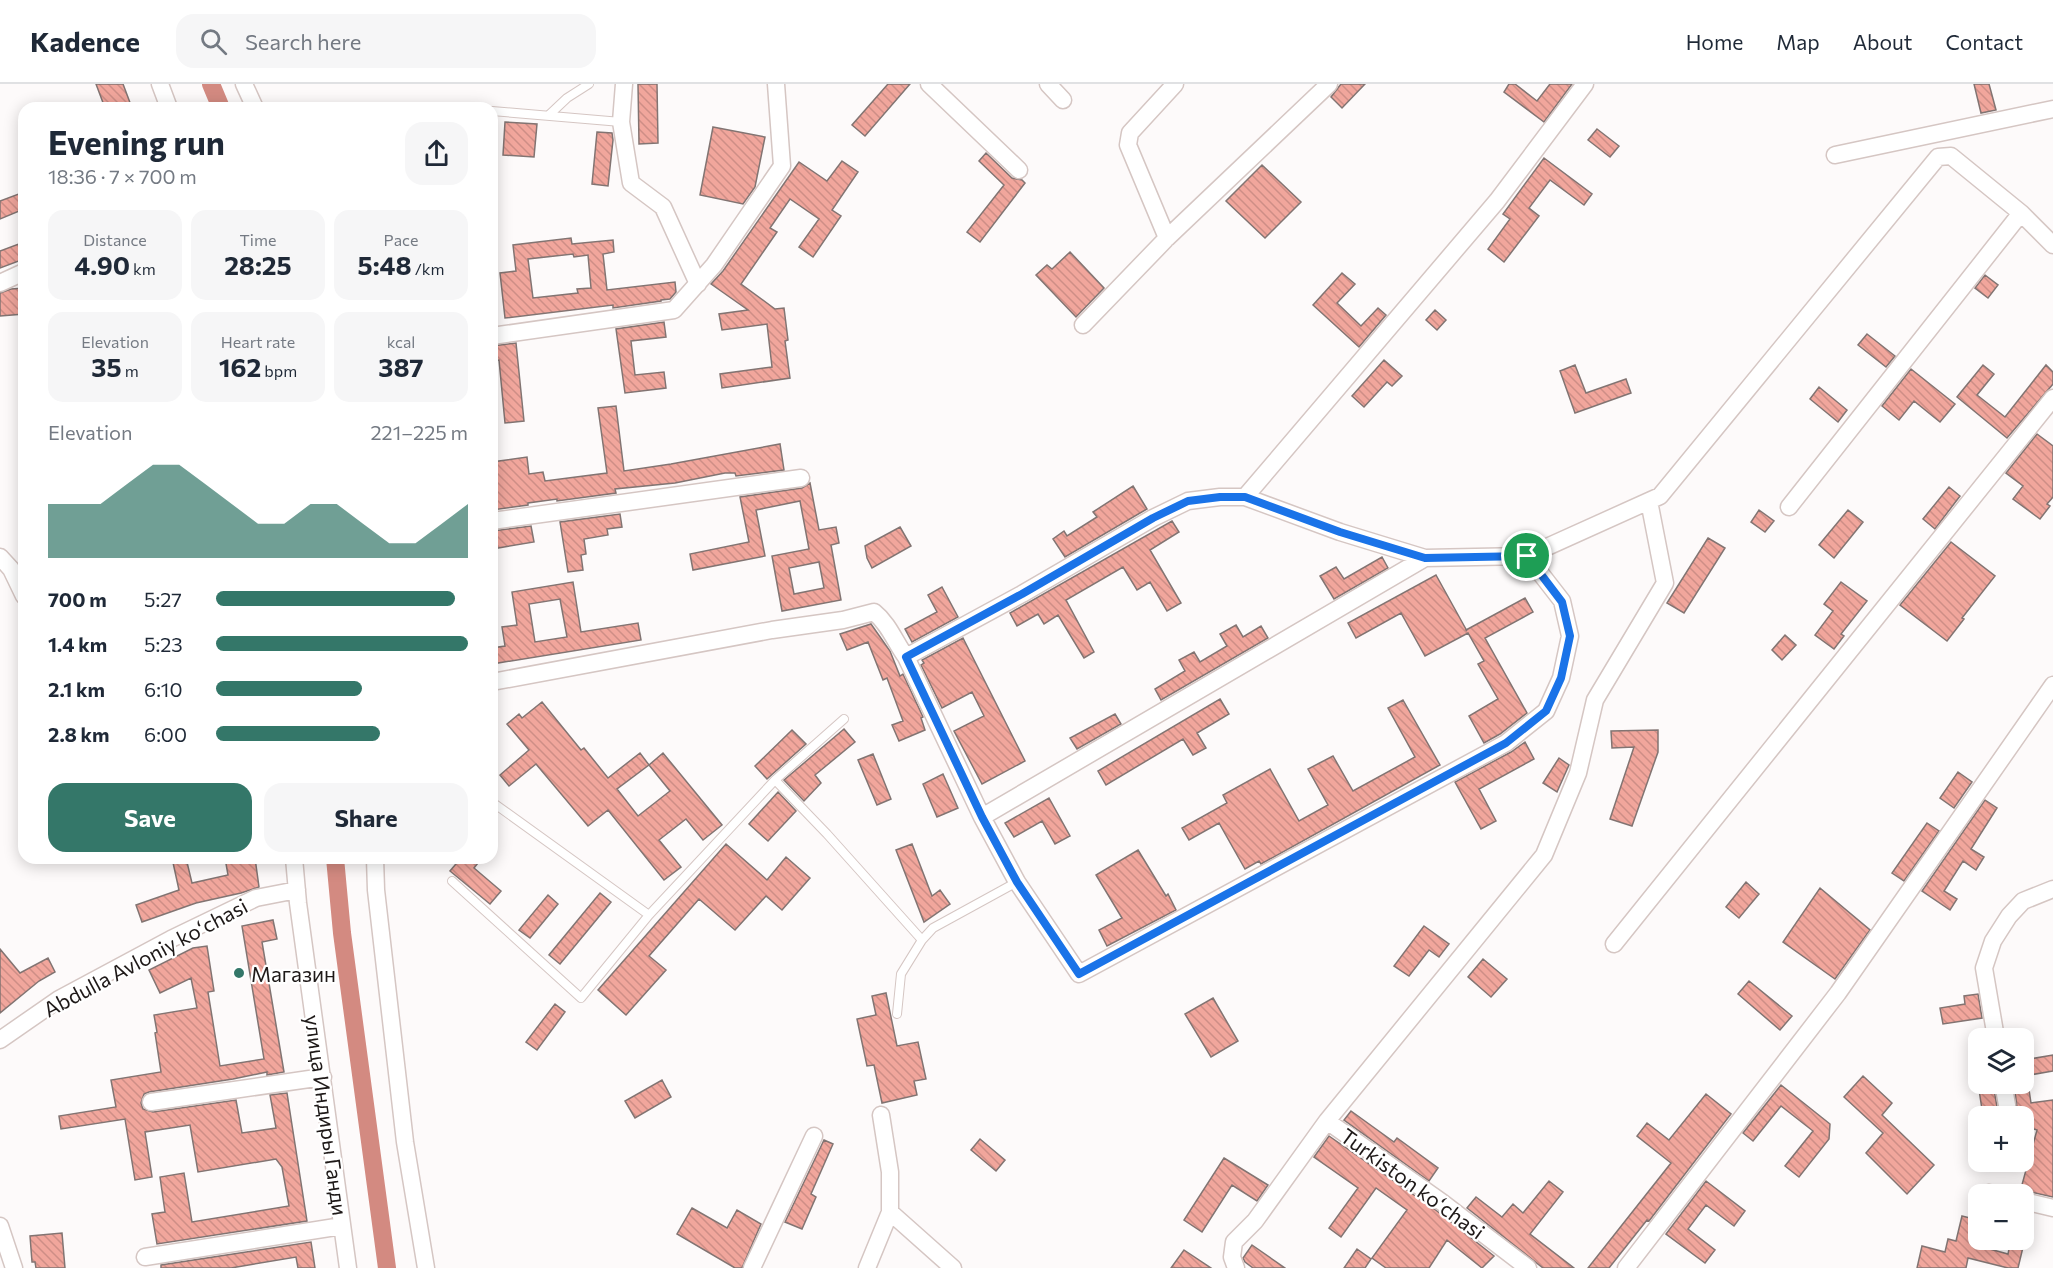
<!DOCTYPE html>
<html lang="en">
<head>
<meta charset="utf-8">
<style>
  :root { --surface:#fff; --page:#f6f6f7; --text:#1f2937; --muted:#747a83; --line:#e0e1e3; --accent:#347769 }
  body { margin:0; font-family:Commissioner,sans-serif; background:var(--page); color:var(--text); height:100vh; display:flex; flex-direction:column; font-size:22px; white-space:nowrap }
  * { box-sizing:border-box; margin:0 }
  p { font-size:20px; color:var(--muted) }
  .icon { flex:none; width:33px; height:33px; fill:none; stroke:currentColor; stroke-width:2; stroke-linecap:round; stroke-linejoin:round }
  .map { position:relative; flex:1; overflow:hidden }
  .drawer { position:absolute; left:18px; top:18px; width:480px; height:762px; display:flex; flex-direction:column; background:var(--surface); border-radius:18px; box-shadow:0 3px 15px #0003 }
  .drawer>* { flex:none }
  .buttons { position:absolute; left:1968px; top:944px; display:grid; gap:12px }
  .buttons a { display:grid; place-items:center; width:66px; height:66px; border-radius:12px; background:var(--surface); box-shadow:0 3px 15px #0003; font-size:30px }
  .pin { position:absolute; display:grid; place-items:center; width:51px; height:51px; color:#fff; margin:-26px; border:3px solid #fff; border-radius:50%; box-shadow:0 2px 6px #0007 }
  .round { display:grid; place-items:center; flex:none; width:63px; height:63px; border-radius:18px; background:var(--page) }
  .headline { display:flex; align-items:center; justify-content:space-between; height:102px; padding:0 30px }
  h1 { font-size:33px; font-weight:700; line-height:45px }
  .stats { display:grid; grid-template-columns:repeat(3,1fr); gap:9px; height:102px; padding:6px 30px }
  .stats div { display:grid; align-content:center; border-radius:15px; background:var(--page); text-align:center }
  .stats b { font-size:26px; font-weight:700 }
  .stats small { font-size:16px; font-weight:400 }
  .stats p { font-size:16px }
  .chart { height:168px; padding:12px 30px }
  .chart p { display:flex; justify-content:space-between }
  .chart svg { width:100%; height:108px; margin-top:6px; fill:var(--accent); opacity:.7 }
  .action { display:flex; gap:12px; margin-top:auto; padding:12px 30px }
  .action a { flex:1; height:69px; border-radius:18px; background:var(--accent); color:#fff; font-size:24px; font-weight:700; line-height:69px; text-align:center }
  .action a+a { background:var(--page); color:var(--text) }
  ul { padding:0 30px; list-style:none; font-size:20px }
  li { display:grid; grid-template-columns:96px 72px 1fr; align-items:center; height:45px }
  li i { height:15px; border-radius:8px; background:var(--accent) }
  header { display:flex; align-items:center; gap:36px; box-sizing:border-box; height:84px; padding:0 30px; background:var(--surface); border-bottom:2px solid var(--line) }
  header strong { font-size:28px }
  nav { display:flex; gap:33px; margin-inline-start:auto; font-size:21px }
  .search { width:420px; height:54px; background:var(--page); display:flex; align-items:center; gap:15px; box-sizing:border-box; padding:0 21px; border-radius:18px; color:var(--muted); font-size:22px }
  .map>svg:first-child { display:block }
</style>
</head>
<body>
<header>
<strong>Kadence</strong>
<div class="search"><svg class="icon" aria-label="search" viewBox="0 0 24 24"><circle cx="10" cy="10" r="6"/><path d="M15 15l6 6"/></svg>Search here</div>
<nav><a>Home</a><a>Map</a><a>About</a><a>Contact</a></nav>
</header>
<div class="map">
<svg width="2053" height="1184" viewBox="0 0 2053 1184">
  <defs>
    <pattern id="building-back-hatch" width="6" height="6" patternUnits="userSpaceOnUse" patternTransform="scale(1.5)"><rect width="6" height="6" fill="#f1a69c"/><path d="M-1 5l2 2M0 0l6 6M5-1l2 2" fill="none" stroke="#ce8e86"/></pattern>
  </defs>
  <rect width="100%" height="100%" fill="#fdfafa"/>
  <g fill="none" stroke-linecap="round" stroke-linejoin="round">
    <path stroke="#d38a81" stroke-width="18" d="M211 0 221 24
      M335 774 342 849 387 1184"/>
  </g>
  <path fill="url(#building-back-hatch)" stroke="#827472" stroke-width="1.5" fill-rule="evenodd" d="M96 0H123L132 24H105Z
    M638 0H657L658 59 639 60Z
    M888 0H910L865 52 852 41Z
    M1341 0H1365L1342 24 1331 13Z
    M1509 0H1515L1537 17 1550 0H1572L1544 38 1504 8Z
    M1974 0H1989L1996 26 1981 29Z
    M505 38 537 40 534 73 503 71Z
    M713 43 765 53 755 103 743 120 700 111Z
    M1597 45 1619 62 1610 73 1588 56Z
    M597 48 612 49 613 56 608 102 592 100Z
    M986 69 1012 94 1022 96 1025 99 980 158 967 148 1004 101 979 77Z
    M1544 74 1592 110 1584 121 1550 96 1529 124 1539 132 1504 178 1488 165 1510 135 1503 130Z
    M842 77 858 88 832 126 841 132 813 173 799 163 819 135 790 115 770 144 777 148 741 200 775 225 784 224 788 256 785 257 790 294 722 304 720 290 772 283 767 240 722 246 719 230 748 226 711 200 723 187 799 78 827 97Z
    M1262 81 1301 118 1265 154 1226 117Z
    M24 108V125L0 135V117Z
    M571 154 572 160 613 156 614 168 603 170 607 206 675 198 676 208 670 215 661 216V217L613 224V221L505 234 500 189 516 187 513 161ZM573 170 574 173 588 171 591 204 577 205 578 209 533 214 528 175Z
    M24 158V175L0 184V167Z
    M1070 168 1104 204 1076 233 1036 191 1047 181 1052 185Z
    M1342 189 1355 200 1337 219 1361 242 1378 224 1386 231 1359 263 1313 221Z
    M1985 191 1998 201 1988 214 1975 204Z
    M24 204V230L0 232V209L11 205Z
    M1435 226 1446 236 1437 246 1426 236Z
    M664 238 666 253 631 257 635 291 664 288 666 304 625 309 616 245Z
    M1867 250 1895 272 1886 283 1858 261Z
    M516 259 524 337 505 339 499 276 492 277V262Z
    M1384 276 1402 292 1392 302 1387 298 1364 323 1352 312Z
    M1575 281 1586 309 1626 295 1631 309 1575 329 1560 287Z
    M1983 281 1994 290 1977 311 2005 333 2046 281 2053 288V300L2007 354 1957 313Z
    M1911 285 1955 320 1940 338 1914 317 1899 336 1882 322Z
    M1819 303 1847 326 1838 338 1810 315Z
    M616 322 624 387 671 380 780 360 784 386 736 392 735 389H725L675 399 615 405 616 409 557 417V415L528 419V421L492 426V378L527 373 529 390 543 388 545 397 607 389 598 324Z
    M2037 350 2053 362V413L2047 420 2050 422 2040 435 2013 415 2023 402 2006 389Z
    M810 399 819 446 836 443 839 459 831 461 841 516 782 527 772 472 809 465 800 417 756 426 765 472 693 486 690 470 749 458 740 413 802 404ZM819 478 824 504 794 510 789 484Z
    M1133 402 1147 425 1065 473 1053 455 1064 447 1067 452 1097 433 1093 428Z
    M1949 403 1960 412 1935 445 1923 435Z
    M1759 426 1774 437 1765 448 1751 438Z
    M1848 426 1863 438 1834 474 1819 461Z
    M620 430 622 443 607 445 608 451 584 455 586 470 581 471 583 486 568 488 560 438Z
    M1172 437 1179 448 1150 466 1181 519 1167 527 1150 498 1137 506 1123 483 1066 516 1094 568 1084 574 1058 531 1044 540 1038 530 1017 542 1010 529Z
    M531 442 534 458 492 465V447Z
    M900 443 911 462 872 484 867 474 865 462Z
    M1708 454 1725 464 1684 529 1667 519Z
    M1951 458 1995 492 1962 534 1964 535 1947 557 1900 521Z
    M1382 473 1388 484 1334 515 1320 492 1336 483 1344 495Z
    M1436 491 1467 547 1466 546 1525 514 1533 528 1485 554 1527 629 1500 650 1484 659 1469 632 1498 615 1478 580 1484 577 1468 549 1425 572 1401 529 1356 554 1348 539Z
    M573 498 581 548 638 539 641 556 492 580V564L505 562 502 543 517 541 512 508ZM560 515 567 553 535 558 529 520Z
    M1841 498 1867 517 1841 550 1844 552 1834 565 1815 551 1833 527 1824 520Z
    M942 503 958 533 912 558 905 545 937 528 928 511Z
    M871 540 890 567 900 592 903 590 923 633 921 634 925 646 899 657 892 641 903 637 887 594 883 596 868 558 847 566 840 550Z
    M1236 541 1243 553 1261 542 1268 554 1161 616 1155 605 1185 587 1179 576 1194 568 1200 578 1227 562 1220 550Z
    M1785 551 1796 561 1782 576 1772 566Z
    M963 554 1025 677 982 700 954 647 984 632 972 608 942 624 921 581 924 579 922 576Z
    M1220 615 1229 630 1197 649 1206 664 1193 671 1183 655 1106 701 1098 687Z
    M1403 616 1440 681 1261 780 1259 777 1245 785 1219 739 1189 756 1182 744 1227 719 1223 711 1270 685 1299 737 1328 721 1308 685 1333 672 1353 707 1415 673 1388 624Z
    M542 618 581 666 584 664 608 694 640 669 649 681 663 669 722 741 703 756 686 735 659 756 681 783 664 796 608 726 588 742 536 680 509 702 500 691 529 666 507 640 519 630 522 634ZM649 681 670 707 638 732 617 705Z
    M1115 630 1121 640 1077 665 1070 654Z
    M844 645 855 658 815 691 821 699 804 717 784 696Z
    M792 646 806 660 767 695 755 682Z
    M1658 646V668L1632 742 1610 735 1634 663 1612 664 1611 647Z
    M1525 658 1534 675 1479 705 1496 737 1481 745 1455 698 1511 668Z
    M873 670 891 715 877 721 858 676Z
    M1559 674 1569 681 1557 708 1543 699Z
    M1958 688 1972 698 1954 724 1940 714Z
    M943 690 958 724 937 733 923 700Z
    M778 708 796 727 768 757 749 740Z
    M1049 714 1070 752 1055 760 1042 737 1014 753 1005 739Z
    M1985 716 1997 724 1971 765 1984 773 1976 786 1963 777 1944 807 1957 815 1950 826 1922 807Z
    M1927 739 1939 747 1904 797 1892 789Z
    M726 760 767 796 786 773 810 794 782 826 766 812 735 846 699 815 649 872 666 886 626 931 598 906Z
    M912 760 932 812 940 806 950 820 924 838 896 766Z
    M1138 766 1166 812 1168 810 1176 826 1107 862 1099 846 1122 834 1096 791Z
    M172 774H186L192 799 228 791 225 774H255L259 803 241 809 196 819 142 838 136 821 179 806Z
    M461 774H482L474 784 501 807 490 820 450 787Z
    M1746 798 1759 810 1739 834 1726 823Z
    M1820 804 1870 846 1835 895 1783 858Z
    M600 809 611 818 560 880 549 871Z
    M548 811 558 820 530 854 519 846Z
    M273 836 277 855 262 858 284 988 267 991V988L233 995 149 1008 144 1010 141 1019 143 1025 153 1028 236 1016 242 1049 276 1044 270 1011 287 1009 307 1137 157 1160 152 1130 165 1128 160 1093 184 1089 192 1138 289 1122 282 1083 276 1075 198 1088 190 1041 145 1048 152 1093 135 1096 125 1035 61 1045 59 1032 116 1023 111 996 161 988 155 949 157 948 154 931 197 924 191 894 160 909 149 886 193 864 207 862 214 907 208 908 220 982 264 975 242 842Z
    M1424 842 1449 860 1439 873 1429 866 1409 892 1394 882Z
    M0 865 20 889 48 874 55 888 39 897 0 929Z
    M1483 875 1507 895 1491 913 1468 893Z
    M1749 897 1792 932 1780 946 1738 910Z
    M886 909 897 962 918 958 926 995 914 997 917 1011 882 1019 874 981 867 982 857 935 876 931 872 912Z
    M1978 910 1982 934 1943 940 1940 924 1965 920 1964 912Z
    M1213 914 1238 957 1211 973 1185 930Z
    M555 920 565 928 537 966 526 958Z
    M2053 971V987L2024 992V976Z
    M1863 992 1892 1019 1882 1031 1934 1081 1907 1110 1866 1069 1883 1049 1844 1013Z
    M662 996 671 1013 635 1034 625 1017Z
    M1978 999H1993L1997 1023 2004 1031 2013 1029 2017 1024 2014 999H2028L2031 1019 2053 1016V1113L2026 1107 2020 1108 2037 1046 2024 1042V1032H1983Z
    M1781 1001 1830 1040 1829 1055 1799 1093 1785 1082 1813 1047 1781 1022 1753 1057 1743 1049Z
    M1706 1010 1731 1030 1649 1137 1647 1136 1609 1184H1588L1671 1079 1637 1052 1647 1039 1669 1056Z
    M1351 1027 1394 1058 1397 1054 1438 1084 1429 1097 1344 1036Z
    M1329 1052 1437 1127 1494 1172 1482 1184 1447 1156 1429 1184H1386L1372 1174 1407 1126 1376 1104 1341 1153 1329 1144 1358 1104 1314 1073Z
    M980 1055 1005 1076 996 1087 971 1066Z
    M824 1056 833 1060 811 1110 816 1113 802 1145 785 1138Z
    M1224 1074 1268 1101 1257 1117 1232 1101 1202 1148 1184 1136Z
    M1549 1097 1563 1108 1530 1150 1574 1184H1543L1467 1124 1476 1113 1502 1133 1513 1120 1523 1129Z
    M1706 1097 1745 1127 1734 1142 1706 1121 1688 1145 1715 1166 1705 1179 1666 1150Z
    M692 1124 727 1144 737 1126 761 1140 742 1184H735L677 1150Z
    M1962 1132 1978 1136 1971 1160 2008 1170 2011 1155H2025L2018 1184H2008L1968 1174 1966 1184H1917L1922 1162 1945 1168 1948 1155 1956 1157Z
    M62 1149 65 1184H36L35 1178H32L30 1152Z
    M311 1158 315 1184H298L296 1173 231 1184H161V1181Z
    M1252 1161 1285 1184H1253L1245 1178 1243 1174Z
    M1357 1165 1371 1175 1365 1184H1344Z
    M1184 1166 1211 1184H1171Z"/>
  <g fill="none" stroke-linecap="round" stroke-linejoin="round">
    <g stroke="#d5c6c3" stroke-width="10">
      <path id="service" d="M492 27 621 38
        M549 31 567 14 589 0
        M775 696 844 635
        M492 718 649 831 775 696 827 750 922 856
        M452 797 581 914 649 831
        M897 930 901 890 922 856 933 844 1017 798"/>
    </g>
    <g stroke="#d5c6c3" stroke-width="19">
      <path id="minor" d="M160 0 169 24
        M244 0 255 24
        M624 0 621 38 631 99 663 123 698 200
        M929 0 1019 86
        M1048 0 1063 16
        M1835 71 2053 25
        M1167 154 1128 61 1130 49 1175 0
        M0 199 24 188
        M1083 241 1167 154 1329 0
        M492 252 674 226 714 181 782 82 776 0
        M1245 413 1497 117 1585 0
        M1789 423 2021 129
        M492 437 801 394
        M1527 472 1660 412 1938 73 1951 72 2021 129 2053 161
        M0 473 11 485 24 512
        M492 598 772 546 843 536 874 528C889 540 895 558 906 573L1022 510 1153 434 1188 417 1220 413H1245L1340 448 1425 474 1527 472 1562 517 1570 552 1561 594 1546 627 1506 659 1079 890 1017 798 982 733 906 573
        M982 733 1425 474
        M294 774 298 819 348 1184
        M375 774 376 806 405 1058 426 1184
        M1614 860 2053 314
        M1996 954 1984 884 1993 857 2009 832 2023 817 2053 805
        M0 956 59 915 171 855 256 814 297 806
        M2003 999 2007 1021
        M151 1018 323 993
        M1327 1037 1544 771 1578 689 1595 616 1665 499 1649 417
        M1989 1109 1995 1110
        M2024 1117 2053 1124
        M890 1128 953 1184
        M0 1142 14 1184
        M145 1173 342 1142
        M752 1184 814 1052
        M867 1184 890 1128V1088L881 1031
        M1236 1184 1232 1173 1234 1158 1255 1137 1327 1037 1443 1119 1528 1184
        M1626 1184 1838 909 2053 601"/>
    </g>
    <use href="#service" stroke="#fff" stroke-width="8"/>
    <use href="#minor" stroke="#fff" stroke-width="16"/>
  </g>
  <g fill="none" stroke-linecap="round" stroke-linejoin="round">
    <g stroke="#fff" stroke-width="12">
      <path id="route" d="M1220 413H1245L1340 448 1425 474 1527 472 1562 518 1570 552 1561 594 1546 627 1506 659 1079 890 1017 798 982 733 906 573 1022 510 1153 434 1188 417Z"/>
    </g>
    <use href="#route" stroke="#1a73e8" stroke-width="8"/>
  </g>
  <circle fill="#347769" stroke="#fff" stroke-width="2" cx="239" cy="889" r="6"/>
  <g text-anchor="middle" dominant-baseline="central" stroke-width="4.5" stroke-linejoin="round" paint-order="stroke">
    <g font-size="21" fill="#1e1918" stroke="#fff">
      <text transform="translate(145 873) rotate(-28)">Abdulla Avloniy koʻchasi</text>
      <text transform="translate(327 1031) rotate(82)">улица Индиры Ганди</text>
      <text transform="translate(1413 1099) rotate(36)">Turkiston koʻchasi</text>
    </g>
    <g font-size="21" fill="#1e1918" stroke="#fff" text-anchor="start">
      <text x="251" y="889">Магазин</text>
    </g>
  </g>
</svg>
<div class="buttons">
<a><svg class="icon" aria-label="layers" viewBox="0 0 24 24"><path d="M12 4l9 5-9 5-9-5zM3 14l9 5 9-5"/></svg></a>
<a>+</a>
<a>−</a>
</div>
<div class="pin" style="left:1527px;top:472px;background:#1e9e55"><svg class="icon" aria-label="arrive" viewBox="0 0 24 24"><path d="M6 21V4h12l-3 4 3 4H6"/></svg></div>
<section class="drawer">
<div class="headline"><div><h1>Evening run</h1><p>18:36 · 7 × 700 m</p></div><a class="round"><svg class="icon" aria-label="share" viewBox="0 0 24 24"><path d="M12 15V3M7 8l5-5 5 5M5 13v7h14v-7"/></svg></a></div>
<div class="stats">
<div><p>Distance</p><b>4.90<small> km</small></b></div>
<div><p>Time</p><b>28:25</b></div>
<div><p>Pace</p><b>5:48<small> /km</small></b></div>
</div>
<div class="stats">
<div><p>Elevation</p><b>35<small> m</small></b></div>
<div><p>Heart rate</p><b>162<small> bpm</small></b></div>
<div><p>kcal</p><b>387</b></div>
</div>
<div class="chart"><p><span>Elevation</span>221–225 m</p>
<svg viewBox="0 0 160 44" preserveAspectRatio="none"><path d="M0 44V22L10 22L20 22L30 14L40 6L50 6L60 14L70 22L80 30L90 30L100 22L110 22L120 30L130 38L140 38L150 30L160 22V44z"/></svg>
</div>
<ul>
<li><b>700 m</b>5:27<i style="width:95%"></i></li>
<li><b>1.4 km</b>5:23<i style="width:100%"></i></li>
<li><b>2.1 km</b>6:10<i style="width:58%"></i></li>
<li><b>2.8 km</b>6:00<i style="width:65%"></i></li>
</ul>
<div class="action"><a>Save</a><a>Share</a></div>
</section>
</div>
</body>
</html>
